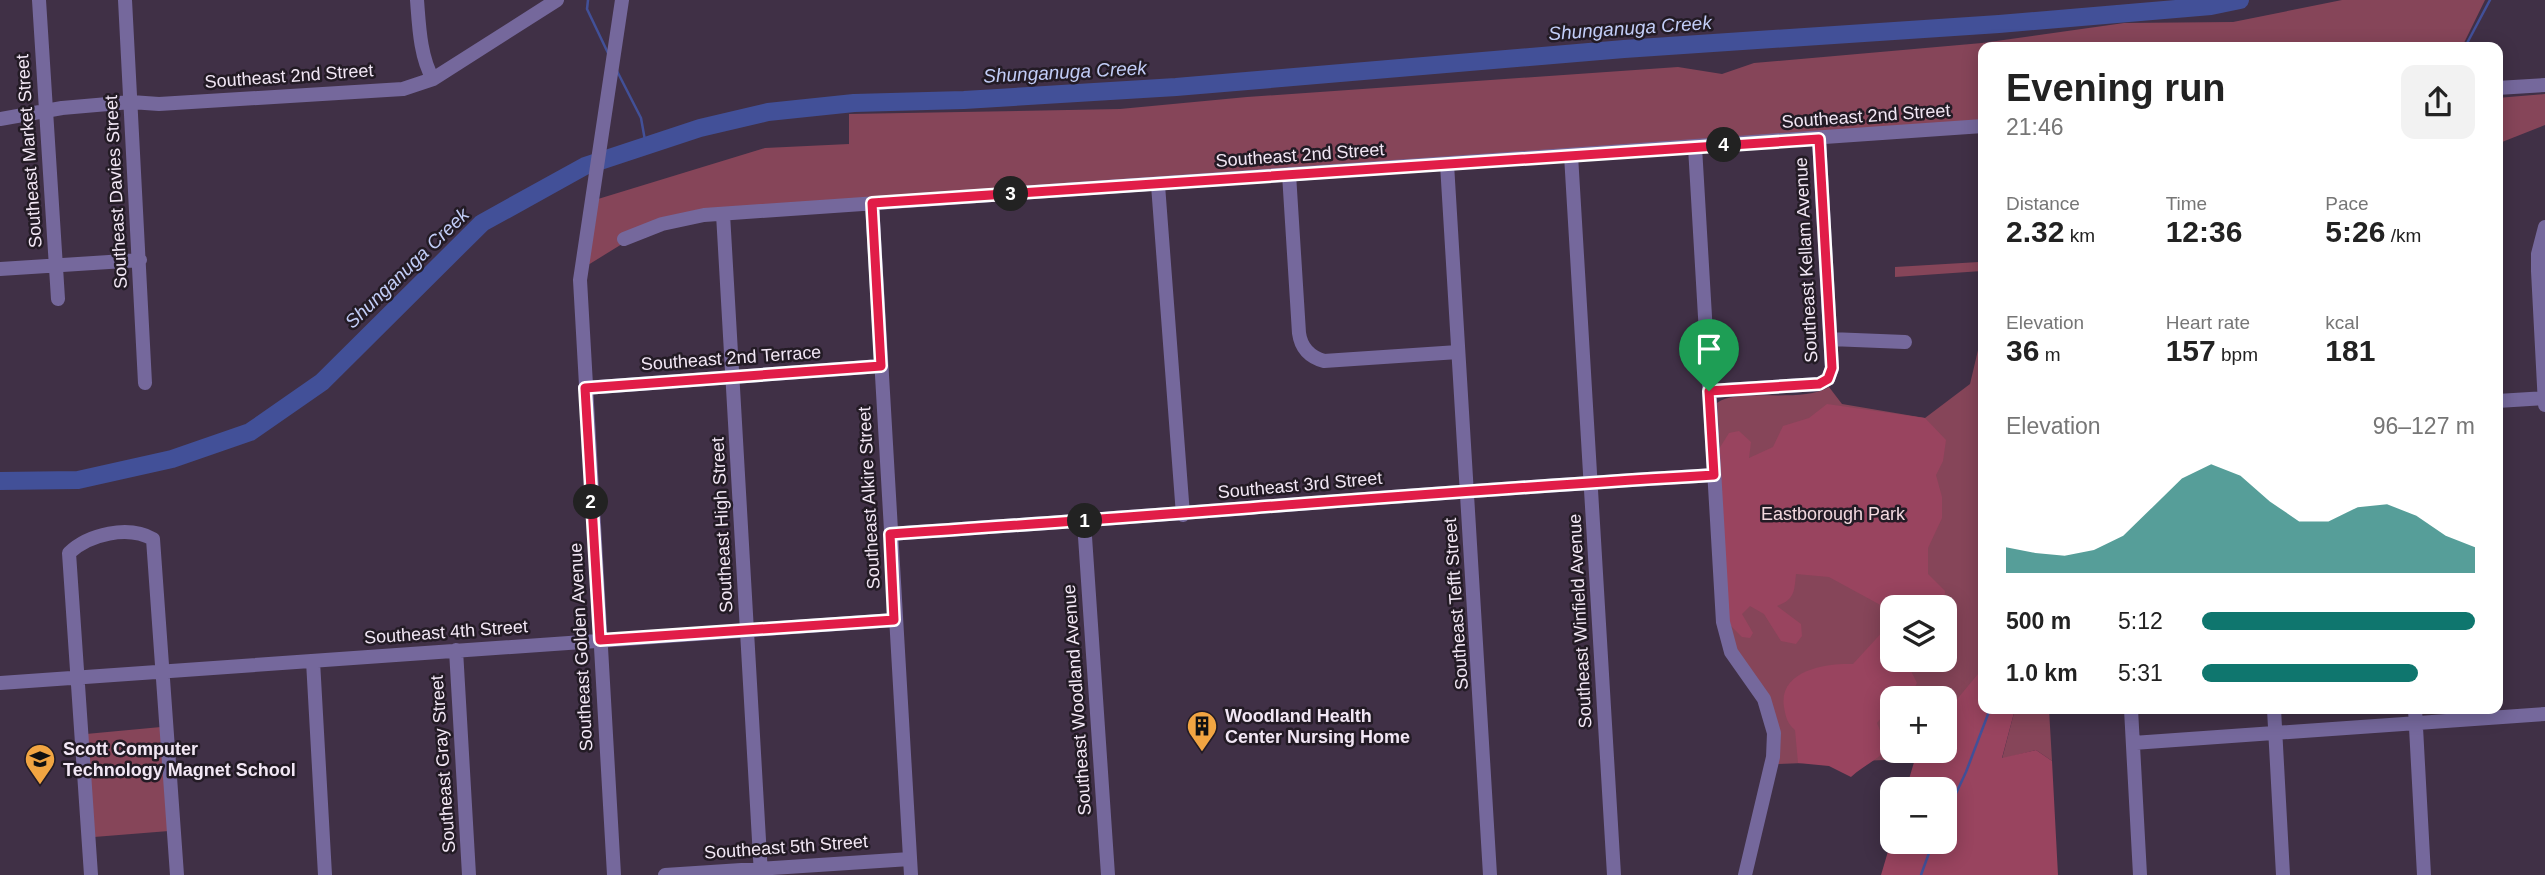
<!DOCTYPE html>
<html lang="en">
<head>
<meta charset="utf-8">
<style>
  :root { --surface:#fff; --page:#f2f2f2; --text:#222; --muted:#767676; --accent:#0f766e }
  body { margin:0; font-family:Arial,sans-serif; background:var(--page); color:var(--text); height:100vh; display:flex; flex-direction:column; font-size:26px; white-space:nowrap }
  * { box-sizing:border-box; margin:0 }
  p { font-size:23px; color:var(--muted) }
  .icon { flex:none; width:38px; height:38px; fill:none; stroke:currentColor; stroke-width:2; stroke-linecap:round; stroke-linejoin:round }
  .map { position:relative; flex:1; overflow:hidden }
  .details { position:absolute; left:1978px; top:42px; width:525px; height:672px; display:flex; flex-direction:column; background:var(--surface); border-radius:14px; box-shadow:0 4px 18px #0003 }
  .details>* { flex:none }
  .fabs { position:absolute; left:1880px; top:595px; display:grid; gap:14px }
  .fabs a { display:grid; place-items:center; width:77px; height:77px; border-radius:14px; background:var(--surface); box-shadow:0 4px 18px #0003; font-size:35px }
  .pin { position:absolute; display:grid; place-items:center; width:60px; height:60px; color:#fff; margin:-72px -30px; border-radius:50% 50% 50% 0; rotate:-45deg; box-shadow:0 0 7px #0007 }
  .pin .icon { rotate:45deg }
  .km { position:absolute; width:35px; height:35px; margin:-18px; border-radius:50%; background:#222; color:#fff; font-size:19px; line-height:35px; text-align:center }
  .round { display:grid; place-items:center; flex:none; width:74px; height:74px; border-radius:14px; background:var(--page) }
  .headline { display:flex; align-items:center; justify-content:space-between; height:119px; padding:0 28px }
  h1 { font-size:38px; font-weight:800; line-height:52px }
  .figures { display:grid; grid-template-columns:repeat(3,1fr); gap:10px; height:119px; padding:7px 28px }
  .figures div { display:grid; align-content:center }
  .figures b { font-size:30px; font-weight:800 }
  .figures small { font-size:19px; font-weight:400 }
  .figures p { font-size:19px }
  .chart { height:196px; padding:14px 28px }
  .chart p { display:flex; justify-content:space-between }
  .chart svg { width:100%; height:126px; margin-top:7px; fill:var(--accent); opacity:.7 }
  ul { padding:0 28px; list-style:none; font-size:23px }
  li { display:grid; grid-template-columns:112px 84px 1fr; align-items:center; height:52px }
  li i { height:18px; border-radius:9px; background:var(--accent) }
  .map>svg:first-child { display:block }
</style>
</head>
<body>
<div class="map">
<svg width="2545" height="875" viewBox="0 0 2545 875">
  <rect width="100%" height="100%" fill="#403046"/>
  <path fill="#864559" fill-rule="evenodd" d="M2342 0H2485L2462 47H1983V122L727 208 622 244 588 265 598 199 765 148 849 144V114L1120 109 1247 97 1678 67 1722 74 1754 63 1982 43 2124 23 2233 22Z
    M2545 94V125L2497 144V98Z
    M1979 262 1983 264V272L1982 271 1895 277V267Z
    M1983 329V700L1965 757 1777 764 1780 730 1732 641 1717 403C1739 387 1801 404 1829 387L1842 404 1925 418 1970 384ZM1892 607H1944V660H1892ZM1892 698H1944V751H1892Z
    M2015 709H2049L2052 761 2036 750 2002 759Z
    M161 727 169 831 94 837 86 734Z"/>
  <path fill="#99445f" d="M1827 404 1925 418 1946 440 1943 461 1936 475 1942 497V518L1928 548V574L1945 591 1944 610V607H1892V660H1917L1910 669 1917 683 1909 698H1892V710L1884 714 1877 723 1887 748C1877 761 1864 765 1851 777L1829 766 1798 763 1795 730C1787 723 1786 718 1784 707 1778 670 1827 663 1853 664L1886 628V608L1829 577 1796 574C1794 592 1795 599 1777 606L1801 624 1802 636 1796 644 1781 641 1764 614 1750 606 1742 614 1753 633 1750 638 1742 637 1729 624 1719 449 1729 433 1739 431 1751 442 1749 458 1773 447 1783 426 1809 418Z
    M1983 654V709H2015L2002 758 2036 750 2052 761 2058 875H1881L1892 838V842H1944V789H1906L1915 759 1920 751H1944V715L1978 674Z"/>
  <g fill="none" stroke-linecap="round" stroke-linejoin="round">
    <path stroke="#425098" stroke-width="2.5" d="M588 0 587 9 608 53
      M2465 47 2490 0
      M617 71 641 118 646 146
      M1944 819 1966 772 1990 709
      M1921 875 1933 842"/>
    <path stroke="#425098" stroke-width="18" d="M0 481 78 480 172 459 250 432 322 382 482 223 585 166 700 128 768 112 854 103 964 100 1176 87 1624 49 1999 24 2211 6 2240 0"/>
    <path stroke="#75689c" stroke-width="14" d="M39 0 58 299
      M125 0 145 383
      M417 0C419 25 420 57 433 79
      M2497 88 2545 85
      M0 119 62 108 131 102 159 104 403 89 433 79 557 0
      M1695 147 1723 622 1731 652 1764 699 1774 733 1773 757 1745 875
      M1571 155 1614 875
      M1447 164 1490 875
      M1289 174 1299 333C1301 348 1310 357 1324 361L1458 352
      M1158 185 1183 515
      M872 203 911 875
      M723 214 761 875
      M2545 227 2538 254V271L2545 405
      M624 239 662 224 704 215 1983 126
      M0 269 140 260
      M1830 339 1905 342
      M585 388 881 366
      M1709 391 1819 384 1828 379 1832 368 1819 139
      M2497 401 2545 398
      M1084 522 1108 875
      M890 534C1165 516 1439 491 1714 475
      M456 650 469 875
      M313 661 325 875
      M0 683 894 620
      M2131 709 2140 875
      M2274 709 2283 875
      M2415 709 2424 875
      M2133 743 2545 714
      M91 875 69 553C89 534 128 525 153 539L177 875
      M614 875 580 280 622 0
      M665 875 910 859"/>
  </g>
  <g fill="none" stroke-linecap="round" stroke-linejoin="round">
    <g stroke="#fff" stroke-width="14">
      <path id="route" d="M1819 139 1832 368 1828 379 1819 384 1709 391 1714 475C1439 491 1165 516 890 534L894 620 600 640 585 388 881 366 872 203Z"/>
    </g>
    <use href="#route" stroke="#e11d48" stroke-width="9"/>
  </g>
  <defs>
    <g id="building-pin" transform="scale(1.575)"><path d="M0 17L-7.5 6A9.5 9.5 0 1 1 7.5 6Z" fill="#f2a542" stroke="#231b25"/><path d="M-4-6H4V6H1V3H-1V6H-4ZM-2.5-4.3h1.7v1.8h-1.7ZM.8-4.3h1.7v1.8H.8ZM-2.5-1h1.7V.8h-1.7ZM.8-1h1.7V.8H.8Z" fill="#111"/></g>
    <g id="school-pin" transform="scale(1.575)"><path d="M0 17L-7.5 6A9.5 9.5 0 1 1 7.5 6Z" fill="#f2a542" stroke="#231b25"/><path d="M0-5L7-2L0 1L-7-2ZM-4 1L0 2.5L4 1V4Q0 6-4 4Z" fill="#111"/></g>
  </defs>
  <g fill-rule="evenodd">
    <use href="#building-pin" x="1202" y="726"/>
    <use href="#school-pin" x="40" y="759"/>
  </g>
  <g text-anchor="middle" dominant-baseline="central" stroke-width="5" stroke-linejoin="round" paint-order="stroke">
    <g font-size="18" fill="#f2e7f5" stroke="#231b25">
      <text transform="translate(289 76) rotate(-4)">Southeast 2nd Street</text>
      <text transform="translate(1866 116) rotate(-4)">Southeast 2nd Street</text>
      <text transform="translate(29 151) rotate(-94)">Southeast Market Street</text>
      <text transform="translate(1300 155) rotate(-4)">Southeast 2nd Street</text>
      <text transform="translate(116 192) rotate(-93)">Southeast Davies Street</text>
      <text transform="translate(1806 260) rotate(-93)">Southeast Kellam Avenue</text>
      <text transform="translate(731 358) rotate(-4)">Southeast 2nd Terrace</text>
      <text transform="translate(1300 485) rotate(-5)">Southeast 3rd Street</text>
      <text transform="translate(869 498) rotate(-93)">Southeast Alkire Street</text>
      <text transform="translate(722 525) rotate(-93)">Southeast High Street</text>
      <text transform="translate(1456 604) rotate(-94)">Southeast Tefft Street</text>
      <text transform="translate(1580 621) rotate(-93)">Southeast Winfield Avenue</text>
      <text transform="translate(446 632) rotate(-4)">Southeast 4th Street</text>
      <text transform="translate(581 647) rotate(-93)">Southeast Golden Avenue</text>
      <text transform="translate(1077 700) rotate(-94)">Southeast Woodland Avenue</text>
      <text transform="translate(443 764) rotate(-94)">Southeast Gray Street</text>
      <text transform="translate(786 847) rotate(-4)">Southeast 5th Street</text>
    </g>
    <g font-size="18" fill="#f3d9df" stroke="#231b25">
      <text x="1833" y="514">Eastborough Park</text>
    </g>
    <g font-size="18" font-weight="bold" fill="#f2e7f5" stroke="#231b25" text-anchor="start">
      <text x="1225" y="716">Woodland Health<tspan x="1225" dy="21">Center Nursing Home</tspan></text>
      <text x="63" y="749">Scott Computer<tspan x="63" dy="21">Technology Magnet School</tspan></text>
    </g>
    <g font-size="19" font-style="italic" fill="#c2cdf7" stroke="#231b25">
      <text transform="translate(1630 28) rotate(-4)">Shunganuga Creek</text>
      <text transform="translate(1065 72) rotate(-3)">Shunganuga Creek</text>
      <text transform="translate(407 268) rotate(-44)">Shunganuga Creek</text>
    </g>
  </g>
</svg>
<div class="fabs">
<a><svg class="icon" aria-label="layers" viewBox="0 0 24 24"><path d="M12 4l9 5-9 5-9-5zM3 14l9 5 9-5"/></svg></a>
<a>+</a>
<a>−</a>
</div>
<div class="pin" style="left:1709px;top:391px;background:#1e9e55"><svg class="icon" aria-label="arrive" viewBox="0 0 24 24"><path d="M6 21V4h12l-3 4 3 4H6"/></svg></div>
<b class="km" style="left:1085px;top:521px">1</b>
<b class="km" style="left:591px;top:502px">2</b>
<b class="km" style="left:1011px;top:194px">3</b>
<b class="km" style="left:1724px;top:145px">4</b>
<section class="details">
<div class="headline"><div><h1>Evening run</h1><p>21:46</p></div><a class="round"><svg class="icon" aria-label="share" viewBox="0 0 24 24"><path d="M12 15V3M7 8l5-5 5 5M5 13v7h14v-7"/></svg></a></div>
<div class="figures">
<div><p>Distance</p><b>2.32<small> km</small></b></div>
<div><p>Time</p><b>12:36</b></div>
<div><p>Pace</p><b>5:26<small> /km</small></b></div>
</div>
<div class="figures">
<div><p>Elevation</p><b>36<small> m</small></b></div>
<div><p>Heart rate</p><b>157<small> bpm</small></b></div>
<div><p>kcal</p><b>181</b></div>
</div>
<div class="chart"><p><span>Elevation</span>96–127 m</p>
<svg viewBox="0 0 160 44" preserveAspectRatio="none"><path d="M0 44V35L10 37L20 38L30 36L40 31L50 21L60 11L70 6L80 10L90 19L100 26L110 26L120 21L130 20L140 24L150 31L160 35V44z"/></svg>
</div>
<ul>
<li><b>500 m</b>5:12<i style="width:100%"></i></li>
<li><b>1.0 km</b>5:31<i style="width:79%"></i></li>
</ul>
</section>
</div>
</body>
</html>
